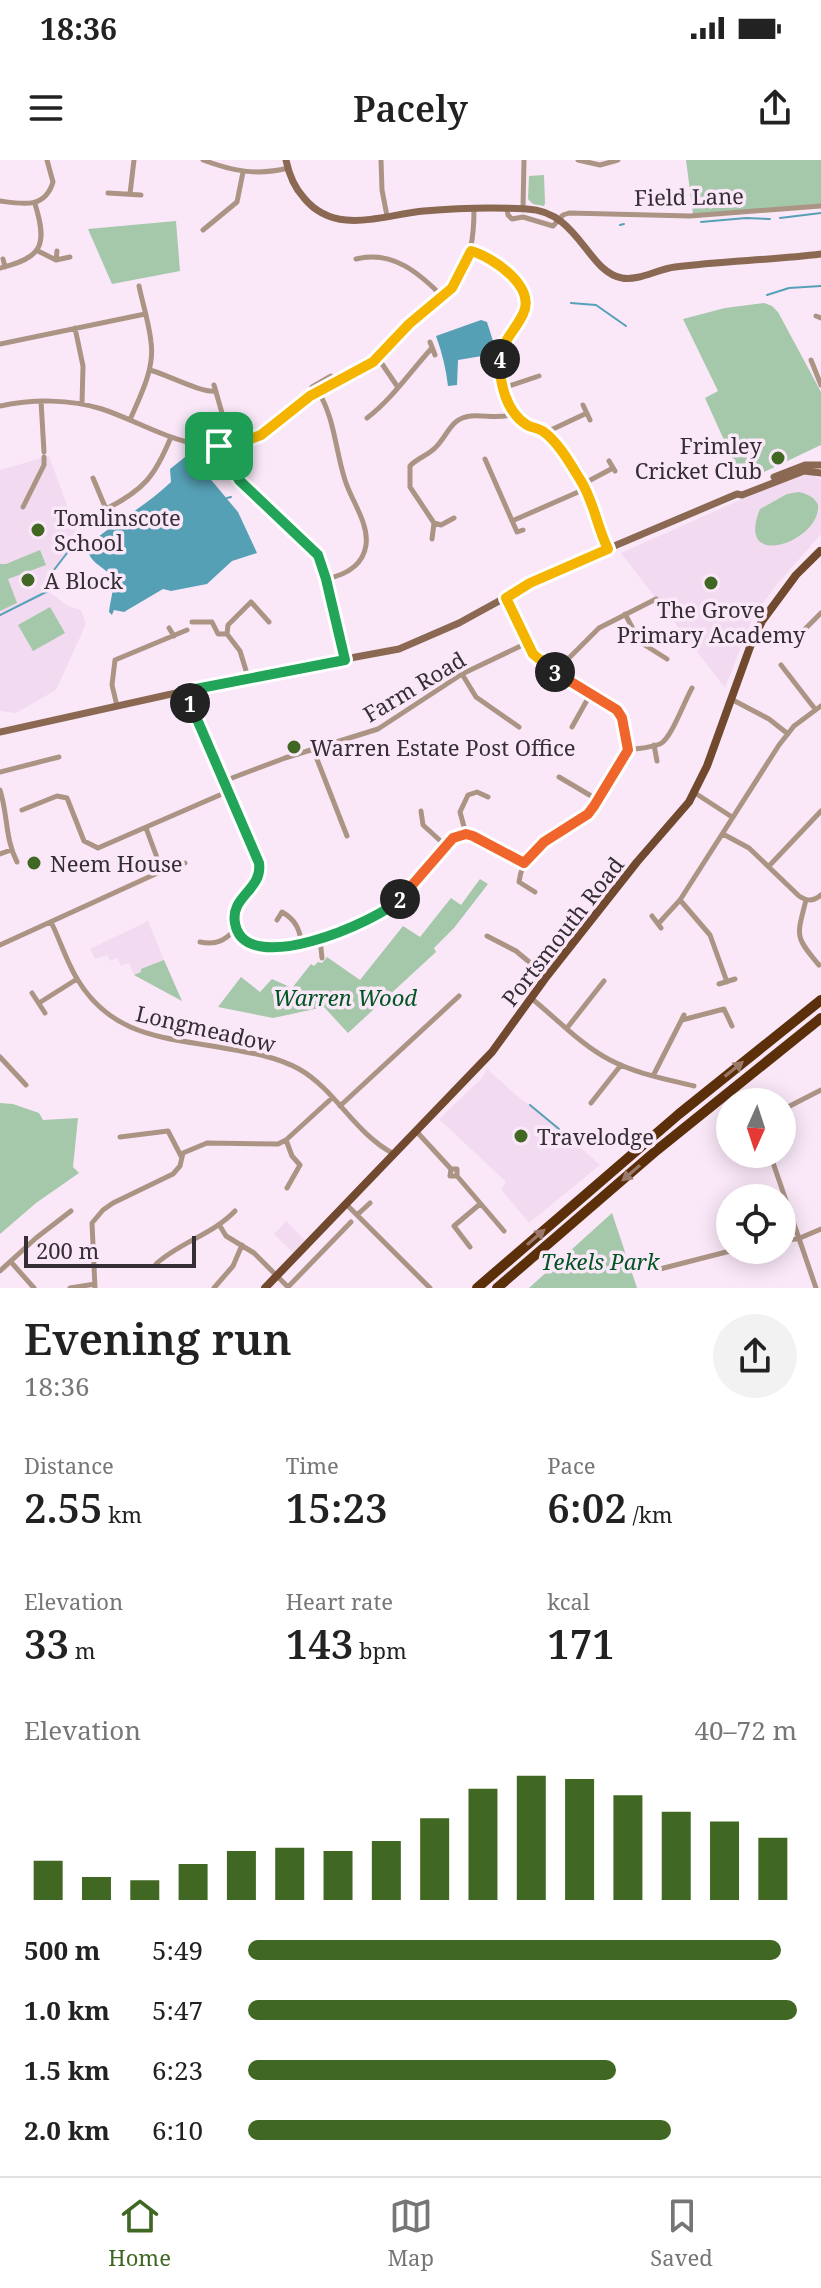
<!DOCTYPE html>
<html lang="en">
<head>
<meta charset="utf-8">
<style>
  :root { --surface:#fff; --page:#f2f2f2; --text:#222; --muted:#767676; --line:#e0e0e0; --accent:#416823 }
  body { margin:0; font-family:"Noto Serif",serif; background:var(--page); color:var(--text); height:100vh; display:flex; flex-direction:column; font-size:30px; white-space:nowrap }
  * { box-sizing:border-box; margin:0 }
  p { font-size:26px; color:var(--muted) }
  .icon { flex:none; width:44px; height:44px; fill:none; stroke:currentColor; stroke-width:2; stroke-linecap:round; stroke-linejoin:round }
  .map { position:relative; height:1128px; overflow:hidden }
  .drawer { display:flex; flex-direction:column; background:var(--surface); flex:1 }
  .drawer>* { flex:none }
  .needle { width:52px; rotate:183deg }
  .fabs { position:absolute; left:716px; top:928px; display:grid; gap:16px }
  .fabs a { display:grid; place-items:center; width:80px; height:80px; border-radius:50%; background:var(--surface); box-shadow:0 4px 20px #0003; font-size:40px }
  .scale { position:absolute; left:24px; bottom:20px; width:172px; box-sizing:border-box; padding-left:8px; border:4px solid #352e34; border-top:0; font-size:22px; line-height:28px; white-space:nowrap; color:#352e34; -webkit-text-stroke:6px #fae8f9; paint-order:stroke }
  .pin { position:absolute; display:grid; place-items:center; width:68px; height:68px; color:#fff; margin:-34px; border-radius:16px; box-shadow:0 4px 12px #0006 }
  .km { position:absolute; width:40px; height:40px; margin:-20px; border-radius:50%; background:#222; color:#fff; font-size:22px; line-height:40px; text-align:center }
  .round { display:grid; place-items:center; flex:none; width:84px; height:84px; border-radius:42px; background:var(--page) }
  .overview { display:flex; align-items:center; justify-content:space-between; height:136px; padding:0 24px }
  h1 { font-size:44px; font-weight:600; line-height:60px }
  .figures { display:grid; grid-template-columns:repeat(3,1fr); gap:12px; height:136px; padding:8px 24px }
  .figures div { display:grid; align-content:center }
  .figures b { font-size:40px; font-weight:600 }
  .figures small { font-size:22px; font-weight:400 }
  .figures p { font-size:22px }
  .chart { height:224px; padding:16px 24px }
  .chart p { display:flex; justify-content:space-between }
  .chart svg { width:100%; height:144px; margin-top:8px; stroke:var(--accent); stroke-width:6 }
  ul { padding:0 24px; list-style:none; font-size:26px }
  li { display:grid; grid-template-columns:128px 96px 1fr; align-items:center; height:60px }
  li i { height:20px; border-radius:10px; background:var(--accent) }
  .status { display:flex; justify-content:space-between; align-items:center; height:56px; padding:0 40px; background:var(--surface); direction:ltr }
  .status svg { height:22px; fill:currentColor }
  header { display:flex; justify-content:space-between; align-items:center; height:104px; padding:0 24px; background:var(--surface); font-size:36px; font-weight:600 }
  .dock { display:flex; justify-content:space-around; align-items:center; height:112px; border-top:2px solid var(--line); background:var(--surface); font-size:22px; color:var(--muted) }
  .dock a { display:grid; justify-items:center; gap:4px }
  .dock .current { color:var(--accent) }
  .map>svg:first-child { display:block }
</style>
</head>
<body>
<div class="status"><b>18:36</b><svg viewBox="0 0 49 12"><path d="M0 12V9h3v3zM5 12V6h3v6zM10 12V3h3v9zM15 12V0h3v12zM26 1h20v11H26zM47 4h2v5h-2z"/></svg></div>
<header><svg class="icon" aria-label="menu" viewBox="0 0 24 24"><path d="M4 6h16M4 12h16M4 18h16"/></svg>Pacely<svg class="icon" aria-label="share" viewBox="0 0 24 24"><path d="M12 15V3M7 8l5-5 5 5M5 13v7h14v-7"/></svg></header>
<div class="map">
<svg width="821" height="1128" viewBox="0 0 821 1128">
  <rect width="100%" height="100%" fill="#fae8f9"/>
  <path fill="#f2daf0" d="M49 296 79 378 54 410 48 431 68 446 81 450 86 464 56 530 16 553 0 551V310Z
    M802 315H813L821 320V374L774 428 752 459 725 528 621 393 785 320Z
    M148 761 164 800 182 841 134 815 129 803 121 806 117 798 110 801 107 795 95 799 90 789Z
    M487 909 516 935 550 960 600 1005 529 1063 501 1029 506 1022 439 959 482 918Z
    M286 1061 305 1080 293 1093 274 1074Z"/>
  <path fill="#a5c7aa" d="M686 0H821V45L693 54Z
    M544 15 545 43 544 46 533 44 528 39 529 16Z
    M176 61 180 111 112 124 88 69Z
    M764 143 772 146 778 152 821 232V285L743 322 705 238 718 231 683 159 725 148Z
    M799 332C807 334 815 337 818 345 821 382 734 412 760 349L787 334Z
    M40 390 46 405 8 419 17 443 0 451V404H6Z
    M50 447 65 473 33 491 18 465Z
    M480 719 488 724 454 768 434 788 436 792 348 873 324 847 273 858 218 847 241 817 260 832 272 819 292 828 311 804 314 806 318 802 322 803 327 797 360 820 403 766 420 777 451 738 461 745Z
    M164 800 182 841 134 815 141 812V809Z
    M0 943 13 944 39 953 43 960 78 958 73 1007 79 1013 36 1043 0 1074Z
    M612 1053 637 1128H529Z"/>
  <path fill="#56a0b6" d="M481 160 487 162 494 184V194L458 200 457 225 448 226C446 209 442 192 436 176Z
    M185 297H192L238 352 257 393 232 401 207 424 171 431 163 429 124 452 114 450 112 455 109 452C110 443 113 433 113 424 111 406 92 409 86 387 113 363 145 347 171 322L170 309Z"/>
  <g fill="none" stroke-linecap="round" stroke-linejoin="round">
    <path stroke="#56a0b6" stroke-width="2" d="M780 58 821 53
      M701 62 746 58 770 59
      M620 65 624 64
      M767 135 789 128 821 126
      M571 143 596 145 626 166
      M227 338 231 337
      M97 423 109 413
      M0 455 48 431 54 410 77 380 86 387
      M530 945 559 969 558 975"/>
    <path stroke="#ac9485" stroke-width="5" d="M203 0C232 11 257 16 288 8
      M381 0 382 30 387 56
      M578 0 600 5 618 0
      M108 33 141 35
      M130 34 134 0
      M0 41C23 44 45 49 53 22L47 0
      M523 48 524 0
      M507 49 508 55 512 59 523 57 553 66 563 55 569 53 690 56 821 46
      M203 70 237 42 243 12
      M38 91 56 100 70 97
      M471 91C492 97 533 123 525 150 523 157 516 165 511 171 500 186 498 205 502 223 505 239 512 256 526 265 532 268 539 268 543 271 559 283 586 324 592 343 597 359 600 373 608 389
      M3 99 5 107
      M356 99C393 90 419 113 443 137
      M56 100 57 91
      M0 108C42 98 48 85 35 44
      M816 156 821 158
      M75 168 83 206 82 244
      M430 182 435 195
      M0 184 145 154
      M378 198 397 226
      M811 200 821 225
      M150 210C168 215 201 233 216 231
      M214 225 224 260
      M503 228 539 216
      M318 231C335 259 335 289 345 320 351 340 369 363 366 385 363 406 345 415 326 419
      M315 233 312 227 331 216 337 220
      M41 241 44 292
      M583 245 590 260
      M0 246C33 239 70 239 102 249 141 262 176 286 218 286 258 286 281 256 311 235 330 222 352 216 370 203 386 193 395 176 408 164 424 150 442 142 454 124 471 102 474 77 474 49
      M367 258C391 240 410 212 431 189
      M130 260C140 236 155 209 151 182 149 163 143 145 139 126
      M547 275 553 269 587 253
      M219 286 239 320 318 395 326 419 344 499
      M485 299 517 372 523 370
      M609 301 615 311
      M93 318 106 349C144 330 155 316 171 277
      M583 324 613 308
      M23 347 44 305V297
      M512 361 585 329
      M434 363 441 365 454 358
      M432 379 434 363 410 327V306C417 298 427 296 435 288 448 276 450 258 471 256 487 255 499 259 515 254
      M506 438 535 497 619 552 628 590
      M625 454 640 482 667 499
      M192 462H212L218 474H227
      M169 468 174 476
      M805 469 821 453
      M781 505 815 549
      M555 512 599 468 656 439
      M462 514 476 537 519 567
      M248 517 240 491 227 474 228 465 251 442 269 462
      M185 531 259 703C262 733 226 737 235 767 241 783 261 787 276 786 314 785 361 771 391 748 412 732 439 678 462 675 477 673 508 696 522 703
      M731 539 769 559 788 574
      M117 546 112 525 115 500 187 470
      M572 567 591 533
      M654 585 657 601
      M313 589 347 676
      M628 590C639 588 650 588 660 584 671 579 684 542 692 528
      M0 612 59 597
      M559 617 598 640
      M224 621 285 598 378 569 462 514 527 483
      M0 630C8 655 5 679 17 702
      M695 633 732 657
      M22 650 57 636 67 638 84 681 98 688 229 631
      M421 651 423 665 445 685
      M146 668 162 711
      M466 674 460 652 468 635 477 632 488 637
      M723 674 749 688 799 736C807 741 813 742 821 735
      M0 694 11 690
      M769 706 821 651
      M535 732 519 722C523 684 563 677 588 655 603 641 617 608 628 590
      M680 740 710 775 727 822
      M806 740C797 776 794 776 819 805
      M652 756 661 768
      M277 760 282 752C296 760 299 769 302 783
      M51 762C60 780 66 800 76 817 112 879 167 877 229 889 253 893 277 897 299 909 336 930 355 974 394 994
      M658 764 680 740 779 585 794 566 821 546
      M487 776 516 791 546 816
      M320 779 322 798
      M200 782C217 785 224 781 236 769
      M0 785 162 711 185 703
      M719 824 735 819
      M32 833 45 853
      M531 838C557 859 581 885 610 900 637 914 666 919 694 926
      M39 843 77 819
      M682 860 724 849 732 866
      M567 868 604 821
      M0 897 26 925
      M653 916 684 855
      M591 943 621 905
      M340 946 459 836
      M782 950 821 930
      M417 972 451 1009 450 1016H457V1009H451
      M120 977 168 971 181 996
      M286 980 292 996 300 1005 287 1028
      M770 994 816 1128
      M457 1016 504 1071
      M346 1044 430 1128
      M357 1055 370 1043
      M220 1066 226 1076 254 1093 288 1127
      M782 1081 800 1078 821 1069
      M470 1087 454 1066 480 1044
      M11 1102 34 1128
      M156 1104C180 1082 212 1075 235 1051
      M660 1109 734 1090
      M0 1111 36 1078 71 1051
      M288 1127 351 1062
      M70 1128 95 1124
      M95 1128 92 1063 103 1050 113 1043 173 1014 180 1006 183 993 207 983 278 984 286 980 332 938
      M214 1128 233 1106 242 1085"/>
    <path stroke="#8a6852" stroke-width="7" d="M286 0C289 15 294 27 304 38 335 76 382 55 424 51 457 48 494 47 527 49 579 51 587 112 622 118 639 121 658 109 675 107 724 101 773 100 821 94
      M774 317 805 305H821
      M0 572 248 517 399 489 459 463 548 414 737 334 742 335 804 311 821 313"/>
    <path stroke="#71492e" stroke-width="8" d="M265 1128 492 892 547 816 637 702 689 642 707 606 750 487 762 461 796 415 820 391"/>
    <path stroke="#5c2f0b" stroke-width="10" d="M477 1128 679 954 821 840
      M497 1128 657 990 821 858"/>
  </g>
  <defs><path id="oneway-solid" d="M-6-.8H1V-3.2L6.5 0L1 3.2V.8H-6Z" transform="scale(2)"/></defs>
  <g fill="#9b796a">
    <use href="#oneway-solid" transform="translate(734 909) rotate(-39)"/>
    <use href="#oneway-solid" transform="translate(631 1013) rotate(139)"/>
    <use href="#oneway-solid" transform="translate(536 1077) rotate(-41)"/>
  </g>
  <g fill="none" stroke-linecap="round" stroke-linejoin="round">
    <g stroke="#fff" stroke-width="16">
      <path id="split-1" d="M190 543 185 531 345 500 326 419 318 395 239 320 219 286"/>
    </g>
    <g stroke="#fff" stroke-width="16">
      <path id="split-2" d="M190 543 259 703C263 730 230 736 235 763 244 820 377 762 400 739"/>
    </g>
    <g stroke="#fff" stroke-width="16">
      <path id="split-3" d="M400 739 453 678 466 674 473 676 524 703 544 682 588 654 594 646 628 590 622 558 617 550 555 512"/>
    </g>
    <g stroke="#fff" stroke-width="16">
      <path id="split-4" d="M500 199C499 222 506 252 527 265 532 268 539 268 544 272 559 283 571 305 581 321 594 342 597 367 608 389L530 423 506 438 533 494 555 512"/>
    </g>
    <g stroke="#fff" stroke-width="16">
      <path id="split-5" d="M219 286 235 285 261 275 310 236 373 202 409 164 452 128 471 91C493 97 537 127 523 154 515 171 503 179 500 199"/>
    </g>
    <use href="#split-1" stroke="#22a559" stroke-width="10"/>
    <use href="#split-2" stroke="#22a559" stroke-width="10"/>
    <use href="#split-3" stroke="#f0652b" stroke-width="10"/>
    <use href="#split-4" stroke="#f5b400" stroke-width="10"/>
    <use href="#split-5" stroke="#f5b400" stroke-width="10"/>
  </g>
  <g fill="#416823" stroke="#fae8f9" stroke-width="3">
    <circle cx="778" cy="298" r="8"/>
    <circle cx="38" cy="370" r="8"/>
    <circle cx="28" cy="420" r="8"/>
    <circle cx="711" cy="423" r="8"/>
    <circle cx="294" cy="587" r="8"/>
    <circle cx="34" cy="703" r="8"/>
    <circle cx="521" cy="976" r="8"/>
  </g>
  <g text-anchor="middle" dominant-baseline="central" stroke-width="7" stroke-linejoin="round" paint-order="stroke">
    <g font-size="22" fill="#352e34" stroke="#fae8f9">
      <text transform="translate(689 36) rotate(-1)">Field Lane</text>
      <text transform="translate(414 526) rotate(-31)">Farm Road</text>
      <text transform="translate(562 771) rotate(-52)">Portsmouth Road</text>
      <text transform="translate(206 868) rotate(13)">Longmeadow</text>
    </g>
    <g font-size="22" fill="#352e34" stroke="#fae8f9" text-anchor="start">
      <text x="762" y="285" text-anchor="end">Frimley<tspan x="762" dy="25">Cricket Club</tspan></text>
      <text x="54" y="357">Tomlinscote<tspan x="54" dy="25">School</tspan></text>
      <text x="44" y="420">A Block</text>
      <text x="711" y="449" text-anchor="middle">The Grove<tspan x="711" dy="25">Primary Academy</tspan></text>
      <text x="310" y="587">Warren Estate Post Office</text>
      <text x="50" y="703">Neem House</text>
      <text x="537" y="976">Travelodge</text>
    </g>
    <g font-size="22" font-style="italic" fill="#052" stroke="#fae8f9">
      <text x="345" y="837">Warren Wood</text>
      <text x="600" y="1101">Tekels Park</text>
    </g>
  </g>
</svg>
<div class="fabs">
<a><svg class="needle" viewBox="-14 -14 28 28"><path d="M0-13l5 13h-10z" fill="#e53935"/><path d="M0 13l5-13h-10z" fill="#767676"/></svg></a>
<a><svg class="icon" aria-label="locate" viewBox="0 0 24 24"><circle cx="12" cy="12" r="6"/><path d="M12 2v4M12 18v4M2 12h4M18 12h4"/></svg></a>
</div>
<div class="scale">200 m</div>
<div class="pin" style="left:219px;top:286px;background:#1e9e55"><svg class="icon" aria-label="arrive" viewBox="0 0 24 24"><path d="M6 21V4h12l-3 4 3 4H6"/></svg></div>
<b class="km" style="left:190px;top:543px">1</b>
<b class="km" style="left:400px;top:739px">2</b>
<b class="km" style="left:555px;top:512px">3</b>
<b class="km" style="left:500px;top:199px">4</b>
</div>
<section class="drawer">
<div class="overview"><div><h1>Evening run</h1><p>18:36</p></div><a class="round"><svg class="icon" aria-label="share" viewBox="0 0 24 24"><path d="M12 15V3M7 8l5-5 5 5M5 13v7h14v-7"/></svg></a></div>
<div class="figures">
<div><p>Distance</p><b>2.55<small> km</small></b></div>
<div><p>Time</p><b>15:23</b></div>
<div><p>Pace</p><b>6:02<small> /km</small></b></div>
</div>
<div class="figures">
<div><p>Elevation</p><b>33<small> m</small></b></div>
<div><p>Heart rate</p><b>143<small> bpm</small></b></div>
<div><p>kcal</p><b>171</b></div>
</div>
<div class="chart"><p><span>Elevation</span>40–72 m</p>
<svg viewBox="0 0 160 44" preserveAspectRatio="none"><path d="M5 44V32M15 44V37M25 44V38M35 44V33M45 44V29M55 44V28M65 44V29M75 44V26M85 44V19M95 44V10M105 44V6M115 44V7M125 44V12M135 44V17M145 44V20M155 44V25"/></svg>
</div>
<ul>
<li><b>500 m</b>5:49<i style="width:97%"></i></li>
<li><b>1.0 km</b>5:47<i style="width:100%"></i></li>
<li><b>1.5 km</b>6:23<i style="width:67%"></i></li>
<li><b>2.0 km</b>6:10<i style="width:77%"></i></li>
</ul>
</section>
<nav class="dock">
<a class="current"><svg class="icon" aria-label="home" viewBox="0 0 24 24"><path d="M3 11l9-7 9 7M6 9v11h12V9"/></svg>Home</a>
<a><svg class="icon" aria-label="map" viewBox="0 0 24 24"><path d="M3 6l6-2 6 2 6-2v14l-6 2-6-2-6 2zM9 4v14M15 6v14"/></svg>Map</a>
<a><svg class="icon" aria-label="saved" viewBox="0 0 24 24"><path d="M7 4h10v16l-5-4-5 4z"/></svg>Saved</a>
</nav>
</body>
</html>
